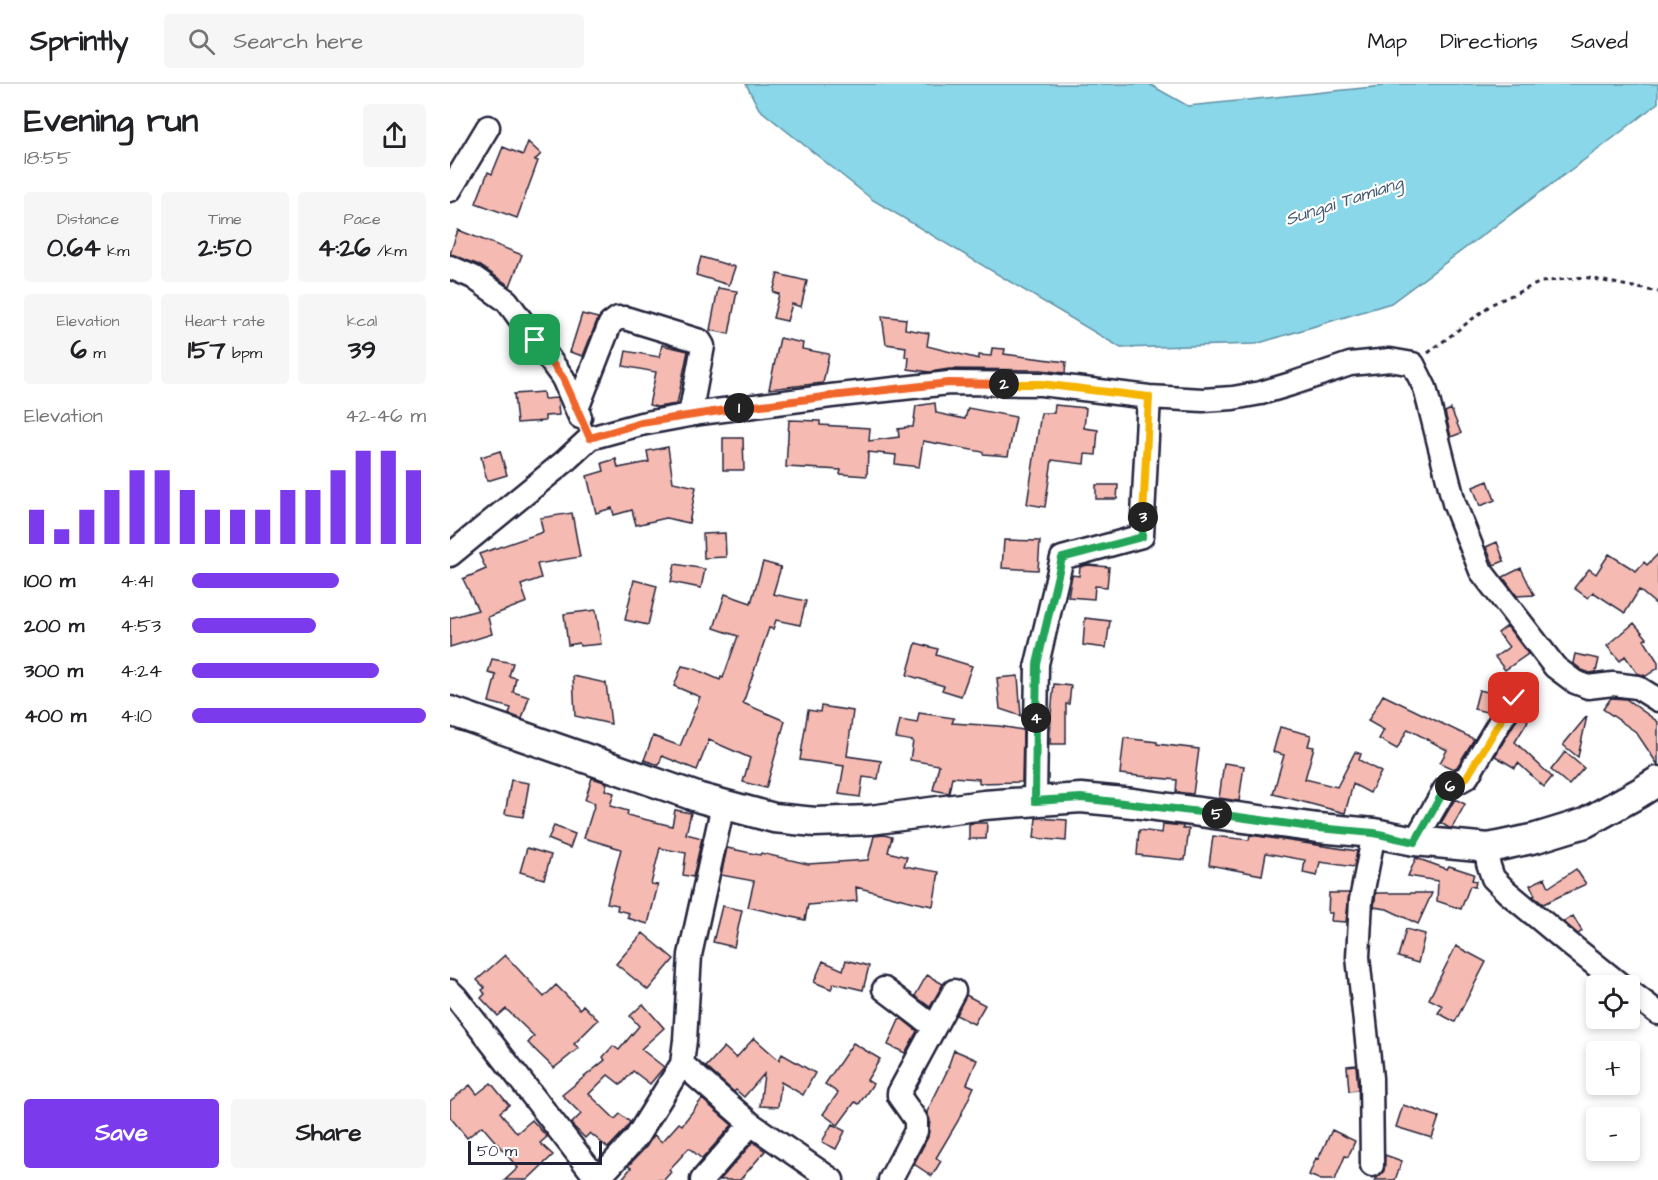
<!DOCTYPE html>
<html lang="en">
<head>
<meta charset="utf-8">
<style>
  :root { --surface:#fff; --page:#f6f6f6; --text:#202124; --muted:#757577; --line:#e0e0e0; --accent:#7c3aed }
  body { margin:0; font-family:"Architects Daughter",sans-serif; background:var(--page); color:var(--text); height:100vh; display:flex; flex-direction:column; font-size:22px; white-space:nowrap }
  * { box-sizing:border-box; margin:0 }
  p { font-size:20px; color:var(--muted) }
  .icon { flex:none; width:33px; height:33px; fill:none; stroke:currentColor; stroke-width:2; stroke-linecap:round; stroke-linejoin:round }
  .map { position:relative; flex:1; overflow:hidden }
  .drawer { display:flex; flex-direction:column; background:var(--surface); width:450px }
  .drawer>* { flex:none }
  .tools { position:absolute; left:1136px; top:891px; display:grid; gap:12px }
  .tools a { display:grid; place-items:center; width:54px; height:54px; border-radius:6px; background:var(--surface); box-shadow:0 3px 9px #0003; font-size:30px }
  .scale { position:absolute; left:18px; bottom:15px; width:134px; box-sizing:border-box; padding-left:6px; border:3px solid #22223b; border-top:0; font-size:16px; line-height:21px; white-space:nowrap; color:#22223b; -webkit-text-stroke:4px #fff; paint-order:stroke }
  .pin { position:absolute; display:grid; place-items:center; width:51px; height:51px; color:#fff; margin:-26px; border-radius:12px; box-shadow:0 3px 9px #0006 }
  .km { position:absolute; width:30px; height:30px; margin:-15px; border-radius:50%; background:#222; color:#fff; font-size:16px; line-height:30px; text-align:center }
  .round { display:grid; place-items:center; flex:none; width:63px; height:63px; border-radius:6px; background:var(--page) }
  .head { display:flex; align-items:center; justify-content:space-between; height:102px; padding:0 24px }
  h1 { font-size:33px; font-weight:700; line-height:45px }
  .figures { display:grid; grid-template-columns:repeat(3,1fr); gap:9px; height:102px; padding:6px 24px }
  .figures div { display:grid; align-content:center; border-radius:6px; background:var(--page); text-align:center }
  .figures b { font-size:26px; font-weight:700 }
  .figures small { font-size:16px; font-weight:400 }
  .figures p { font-size:16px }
  .chart { height:168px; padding:12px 24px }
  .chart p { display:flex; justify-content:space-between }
  .chart svg { width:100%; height:108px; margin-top:6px; stroke:var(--accent); stroke-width:6 }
  .cta { display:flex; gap:12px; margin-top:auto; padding:12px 24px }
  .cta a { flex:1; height:69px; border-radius:6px; background:var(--accent); color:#fff; font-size:24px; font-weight:700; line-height:69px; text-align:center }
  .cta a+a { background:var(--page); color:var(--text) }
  ul { padding:0 24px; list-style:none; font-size:20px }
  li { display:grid; grid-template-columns:96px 72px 1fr; align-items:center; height:45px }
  li i { height:15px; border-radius:8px; background:var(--accent) }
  header { display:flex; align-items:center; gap:36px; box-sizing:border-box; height:84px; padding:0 30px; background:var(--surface); border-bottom:2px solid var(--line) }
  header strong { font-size:28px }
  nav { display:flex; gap:33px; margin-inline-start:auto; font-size:21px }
  .search { width:420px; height:54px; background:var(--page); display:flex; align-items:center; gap:15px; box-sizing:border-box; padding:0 21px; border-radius:6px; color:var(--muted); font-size:22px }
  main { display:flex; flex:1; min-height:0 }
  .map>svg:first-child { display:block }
</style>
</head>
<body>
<header>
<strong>Sprintly</strong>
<div class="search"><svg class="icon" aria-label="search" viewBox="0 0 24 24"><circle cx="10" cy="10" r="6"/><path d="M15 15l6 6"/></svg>Search here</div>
<nav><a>Map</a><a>Directions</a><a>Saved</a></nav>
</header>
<main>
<section class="drawer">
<div class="head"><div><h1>Evening run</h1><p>18:55</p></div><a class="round"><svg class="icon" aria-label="share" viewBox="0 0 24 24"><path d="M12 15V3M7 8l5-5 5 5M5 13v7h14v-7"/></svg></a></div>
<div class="figures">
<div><p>Distance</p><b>0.64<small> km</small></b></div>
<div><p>Time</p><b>2:50</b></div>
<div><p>Pace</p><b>4:26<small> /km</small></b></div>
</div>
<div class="figures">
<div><p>Elevation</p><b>6<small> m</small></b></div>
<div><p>Heart rate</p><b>157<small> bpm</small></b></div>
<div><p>kcal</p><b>39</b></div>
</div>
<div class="chart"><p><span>Elevation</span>42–46 m</p>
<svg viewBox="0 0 160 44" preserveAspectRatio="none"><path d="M5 44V30M15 44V38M25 44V30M35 44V22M45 44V14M55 44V14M65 44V22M75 44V30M85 44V30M95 44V30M105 44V22M115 44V22M125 44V14M135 44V6M145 44V6M155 44V14"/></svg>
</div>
<ul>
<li><b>100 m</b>4:41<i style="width:63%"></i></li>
<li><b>200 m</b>4:53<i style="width:53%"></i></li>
<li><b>300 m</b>4:24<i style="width:80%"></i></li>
<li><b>400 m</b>4:10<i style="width:100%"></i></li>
</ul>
<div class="cta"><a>Save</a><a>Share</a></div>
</section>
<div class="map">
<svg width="1208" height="1096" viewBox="0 0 1208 1096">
  <rect width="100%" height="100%" fill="#fff"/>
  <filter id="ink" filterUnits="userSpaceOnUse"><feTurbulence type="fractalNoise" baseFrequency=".0167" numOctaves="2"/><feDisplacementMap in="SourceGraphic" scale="12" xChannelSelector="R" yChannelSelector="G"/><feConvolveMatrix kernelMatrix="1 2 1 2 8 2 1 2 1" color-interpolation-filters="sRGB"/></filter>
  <g filter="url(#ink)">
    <path fill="#89d7e8" stroke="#608fa3" stroke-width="1.5" d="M296 0H699L738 22 933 2 935 0H1208V19L1153 62 941 219 806 260 671 264 423 116 309 25Z"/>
    <path fill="#f5bab1" stroke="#22223b" stroke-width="1.5" d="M78 58 91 70 85 76 88 77 67 134 26 119 38 88 42 90 53 63 73 71Z
      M8 146 72 171 60 202 29 181 0 170Z
      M251 173 285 183 279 201 246 191Z
      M328 190 357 197 351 223 342 220 337 237 323 234 329 210 323 208Z
      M268 204 287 207 279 250 260 246Z
      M132 230 148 234 133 272 120 268Z
      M432 232 456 235 455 245 479 249 477 262 529 275V271L541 272 542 264 555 265 554 270 616 278 615 289 591 286 499 285 480 288 458 285 459 273H455L456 263 436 260Z
      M330 254 353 259 352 265 379 270 373 299 319 305Z
      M212 261 238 267 227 320 207 323 199 321 206 288 173 282 176 267 209 273Z
      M93 308 94 315 107 314 109 331 95 332V337L67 339 64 310Z
      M485 319 486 329 515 335 518 324 566 333 558 372 533 370V368L473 357 469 383 445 380 446 371 418 368 417 392 390 390 391 386 336 383 339 336 370 337V341L420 344 419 357 449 353 448 345 455 344V343H463L466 322Z
      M605 321 636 324 634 344 648 346 646 371 635 370 634 380 602 376 595 423 577 420 591 329H604Z
      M1001 325 1011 349 1001 353 995 328Z
      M273 354H293L294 386H273Z
      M218 363 223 398 246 403 239 439 216 434 186 441 182 426 164 431 162 424 146 429 137 392 154 387 152 379 166 375 168 384 199 378 197 367Z
      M50 367 57 391 37 397 31 373Z
      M1038 397 1045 416 1030 422 1023 403Z
      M646 401H668L667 415H646Z
      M122 429 130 473 87 480 91 494 71 501 77 518 38 533 42 550 0 563V534L28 526 13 495 36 485 29 470 93 448 90 434Z
      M275 449 276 473 254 474 253 450Z
      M554 456 590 457 588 486 552 484Z
      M1047 458 1054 477 1044 481 1036 463Z
      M1159 470 1186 487 1194 478 1197 481 1208 470V522L1189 506 1175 529 1143 508 1138 514 1124 504 1139 485 1146 490Z
      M313 478 331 483 323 510 356 517 350 541 326 536 323 545 319 544 293 619 335 637 316 704 293 698 300 674 259 656 247 686 212 672 209 681 194 676 203 652 230 662 250 613 224 602 232 582 245 585 270 596 271 593 273 594 288 552 264 544 275 510 301 519Z
      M225 480 255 485 251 504 221 498Z
      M638 481 659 483 657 503 645 502 644 515 618 513 622 491 629 492 630 483Z
      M1071 484 1084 511 1067 512 1053 493Z
      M184 496 207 502 198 541 175 536Z
      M146 526 151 560 130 562 129 559 118 561 114 530Z
      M635 534 660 537 656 564 633 561Z
      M1184 539 1197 554 1194 556 1208 578V584L1196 592 1187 589 1175 572 1170 577 1157 562Z
      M1057 542 1078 570 1055 586 1045 573 1059 563 1048 549Z
      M466 559 488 565 486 571 522 582 511 612 492 606 494 602 457 591Z
      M1125 570 1149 575 1146 588 1140 589 1132 586 1123 579Z
      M42 575 63 579 59 592 66 594 63 608 79 613 72 635 59 630 61 624 39 618 46 591 38 589Z
      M123 592 156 599 161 640 125 632Z
      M568 592 571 632 550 625 547 594Z
      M604 600 621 602 619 620H616V660H600L601 630Z
      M1029 606 1047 610 1045 619 1040 629 1024 625Z
      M933 611 1024 655 1007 683 1003 685 990 679 997 666 958 645 947 665 929 655 934 646 918 637Z
      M1161 614 1176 615 1208 638V681L1186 648 1153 625Z
      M371 622 403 627 397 672 431 677 428 695 413 693 410 713 389 710 394 682 350 676 358 626 370 628Z
      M469 629 504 634 502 639 549 642 573 646 572 698 529 699V695L502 693 499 709 483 706 489 681 460 676 463 657 446 654 450 636 467 639Z
      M1070 630 1078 637 1065 658 1102 693 1094 703 1068 679 1065 684 1045 672Z
      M1137 632 1128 673 1113 661Z
      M830 643 861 651 858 662 864 663 855 695 887 703 905 668 911 670 909 676 931 688 920 709 903 700 895 729 823 710 834 671 823 668Z
      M674 654 707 658V660L749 665 743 710 726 708 727 696 670 690Z
      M1115 668 1134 684 1119 701 1101 686Z
      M774 679 794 682 789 717 769 714Z
      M142 694 157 699 155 706 164 709 160 722 178 727 177 731 222 742 225 726 241 729 236 750 252 754 243 793 233 791 236 769 210 764 201 800 208 801 198 840 177 834 179 829 167 826 168 821 157 819 171 765 134 754 145 719 135 716Z
      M61 696 79 699 73 733 55 730Z
      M1005 715 1015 720 1002 744H999L991 739Z
      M586 734 617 736 616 757 584 754Z
      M527 739H537L536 755H519V740Z
      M713 740 733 742V745H739L735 776 687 771 689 746 712 749Z
      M104 742 125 750 120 764 98 755Z
      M434 751 442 753 438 768 457 773 454 782 489 788 483 822 463 818 406 803 407 817 358 821 355 836 298 823 304 797 271 791 277 764 310 771 311 769 358 780 418 776 424 752Z
      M800 751 907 767 904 783 870 778 867 792 853 789 855 776 816 769 812 791 759 781 763 752 799 756Z
      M77 764 101 771 94 795 70 788Z
      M966 774 997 785 999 782 1024 790 1022 796 1026 797 1025 803 1020 802 1011 825 987 817 988 797 958 792Z
      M1126 785 1136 800 1093 820 1083 812 1085 811 1080 801 1095 794 1099 803Z
      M879 809H899L896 838 881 837 882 829H878Z
      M926 809H982L968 840 937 825 924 823Z
      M272 822 292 826 284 863 263 858Z
      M1123 832 1132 847 1128 850 1114 838Z
      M956 845 975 850 968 879 948 873Z
      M193 849 224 875 198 906 166 880Z
      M1006 862 1036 878 1005 938 988 929 993 922 979 915Z
      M55 871 94 913 106 901 130 925 133 921 148 936 124 960 129 964 104 984 78 959 84 952 56 925 48 932 31 914 35 910 32 906 35 904 27 896Z
      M396 876 419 882 413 906 384 899 381 905 364 898 373 877 393 886Z
      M477 891 493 900 480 923 465 912Z
      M516 911 535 921 524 940 506 931Z
      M193 920 214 944 191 965 214 983 200 1000 183 987 171 1001 158 991 139 1010 165 1035 170 1030 180 1038 175 1046 158 1064 140 1049 135 1054 121 1040 131 1030 112 1011 155 976 153 973 163 962 169 966 189 942 180 932Z
      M452 935 467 947 455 969 438 961 449 936Z
      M304 954 329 976 332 970 365 989 353 1011 331 998 328 1023 310 1022 314 990 294 1013 286 1006 284 1008 256 983 274 963 286 974Z
      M403 959 430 975 417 996 423 1000 409 1020 405 1018 388 1041 373 1030 388 1009 375 1000Z
      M504 966 527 976 517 1000 524 1003 508 1037 486 1074 491 1077 482 1092 464 1080 478 1053 480 1036 477 1028 499 983H498Z
      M906 981 908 1006 899 1007 897 982Z
      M41 999 59 1021 50 1028 67 1049 82 1036 97 1053 90 1059 103 1071 77 1096H55L68 1084 32 1042 17 1054 0 1033V1017L20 1001 27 1010Z
      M252 1015 282 1041 252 1075 239 1064 219 1086 221 1088 214 1096H171L181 1084 178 1082 196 1063 204 1051 212 1058 229 1039 232 1041Z
      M953 1021 989 1033 982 1054 946 1043Z
      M382 1040 395 1047 386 1065 372 1058Z
      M882 1046 905 1057 898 1073 895 1072 885 1096H871L859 1091 866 1074 868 1075Z
      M303 1058 315 1067 290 1096H270Z
      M935 1071 952 1077 945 1096H925L934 1087Z"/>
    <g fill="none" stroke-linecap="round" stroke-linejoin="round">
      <g stroke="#22223b" stroke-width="27">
        <path id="minor" d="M0 106 38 43
          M0 183 23 193 57 217 113 294 130 333
          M127 325 160 240 168 234H175L250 257 253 262 240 331
          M0 471 114 378 140 354 191 340 250 329 381 312 499 299 591 300 699 313 753 316 783 314 811 309 841 300 900 280 940 276 963 280 975 304 1004 419 1031 487 1105 583 1125 598 1138 603 1163 600 1187 603 1208 616
          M585 717 587 580 612 474 692 452 699 313
          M965 757 995 705 1017 693 1064 614
          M1039 764 1038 779 1043 794 1057 808 1122 862 1172 902
          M434 905 484 943
          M0 907 6 913 148 1096
          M1179 907 1208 929
          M232 980 301 1040 382 1096
          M922 1081 921 994 908 873 911 816 924 749
          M147 1096 186 1054 232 980 235 956 240 871 273 721
          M252 1096 301 1040
          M440 1096 466 1047V1036L449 1012V1009L504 907"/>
      </g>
      <g stroke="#22223b" stroke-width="33">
        <path id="major" d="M0 627 250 714 324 734 365 738 420 736 534 721 631 714 683 719 868 744 924 749 965 757 1039 764 1086 754 1135 739 1189 709 1208 697"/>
      </g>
      <path stroke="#22223b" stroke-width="3" stroke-dasharray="4.5 4.5" stroke-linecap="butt" d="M978 269 1042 220 1091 198 1134 193 1208 208"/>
      <use href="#minor" stroke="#fff" stroke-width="22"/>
      <use href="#major" stroke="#fff" stroke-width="28"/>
    </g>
  </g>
  <g fill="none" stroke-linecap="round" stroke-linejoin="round" filter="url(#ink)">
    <g stroke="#fff" stroke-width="12">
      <path id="split-1" d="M85 256 113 294 140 354 191 339 289 324"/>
    </g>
    <g stroke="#fff" stroke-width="12">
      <path id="split-2" d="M289 324 381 312 499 299 554 300"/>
    </g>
    <g stroke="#fff" stroke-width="12">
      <path id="split-3" d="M554 300H591L699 313 693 433"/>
    </g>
    <g stroke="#fff" stroke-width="12">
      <path id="split-4" d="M586 634 587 580 612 474 692 453 693 433"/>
    </g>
    <g stroke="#fff" stroke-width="12">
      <path id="split-5" d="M586 634 585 717 631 714 767 730"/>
    </g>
    <g stroke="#fff" stroke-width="12">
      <path id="split-6" d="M767 730 868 744 924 749 965 758 995 705 1000 702"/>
    </g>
    <g stroke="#fff" stroke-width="12">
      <path id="split-7" d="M1000 702 1017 693 1064 614"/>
    </g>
    <use href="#split-1" stroke="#f0652b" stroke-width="8"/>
    <use href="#split-2" stroke="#f0652b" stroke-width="8"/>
    <use href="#split-3" stroke="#f5b400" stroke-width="8"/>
    <use href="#split-4" stroke="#22a559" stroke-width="8"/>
    <use href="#split-5" stroke="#22a559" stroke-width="8"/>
    <use href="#split-6" stroke="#22a559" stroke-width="8"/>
    <use href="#split-7" stroke="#f5b400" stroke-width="8"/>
  </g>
  <g text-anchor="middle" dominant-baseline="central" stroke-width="4.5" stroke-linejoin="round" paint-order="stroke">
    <g font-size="18" font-style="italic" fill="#41586f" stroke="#fff">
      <text transform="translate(894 117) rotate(-18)">Sungai Tamiang</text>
    </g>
  </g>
</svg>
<div class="tools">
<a><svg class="icon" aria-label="locate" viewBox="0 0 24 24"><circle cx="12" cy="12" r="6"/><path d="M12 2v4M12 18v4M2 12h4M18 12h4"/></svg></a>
<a>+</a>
<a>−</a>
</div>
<div class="scale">50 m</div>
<div class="pin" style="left:85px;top:256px;background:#1e9e55"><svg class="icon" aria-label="arrive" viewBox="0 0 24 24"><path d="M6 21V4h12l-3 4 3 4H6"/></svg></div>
<div class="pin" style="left:1064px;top:614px;background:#d93025"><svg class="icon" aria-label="check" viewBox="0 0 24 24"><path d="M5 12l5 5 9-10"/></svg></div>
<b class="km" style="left:289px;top:324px">1</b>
<b class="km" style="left:554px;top:300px">2</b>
<b class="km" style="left:693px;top:433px">3</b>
<b class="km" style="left:586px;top:634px">4</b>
<b class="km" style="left:767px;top:730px">5</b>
<b class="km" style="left:1000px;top:702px">6</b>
</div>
</main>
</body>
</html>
